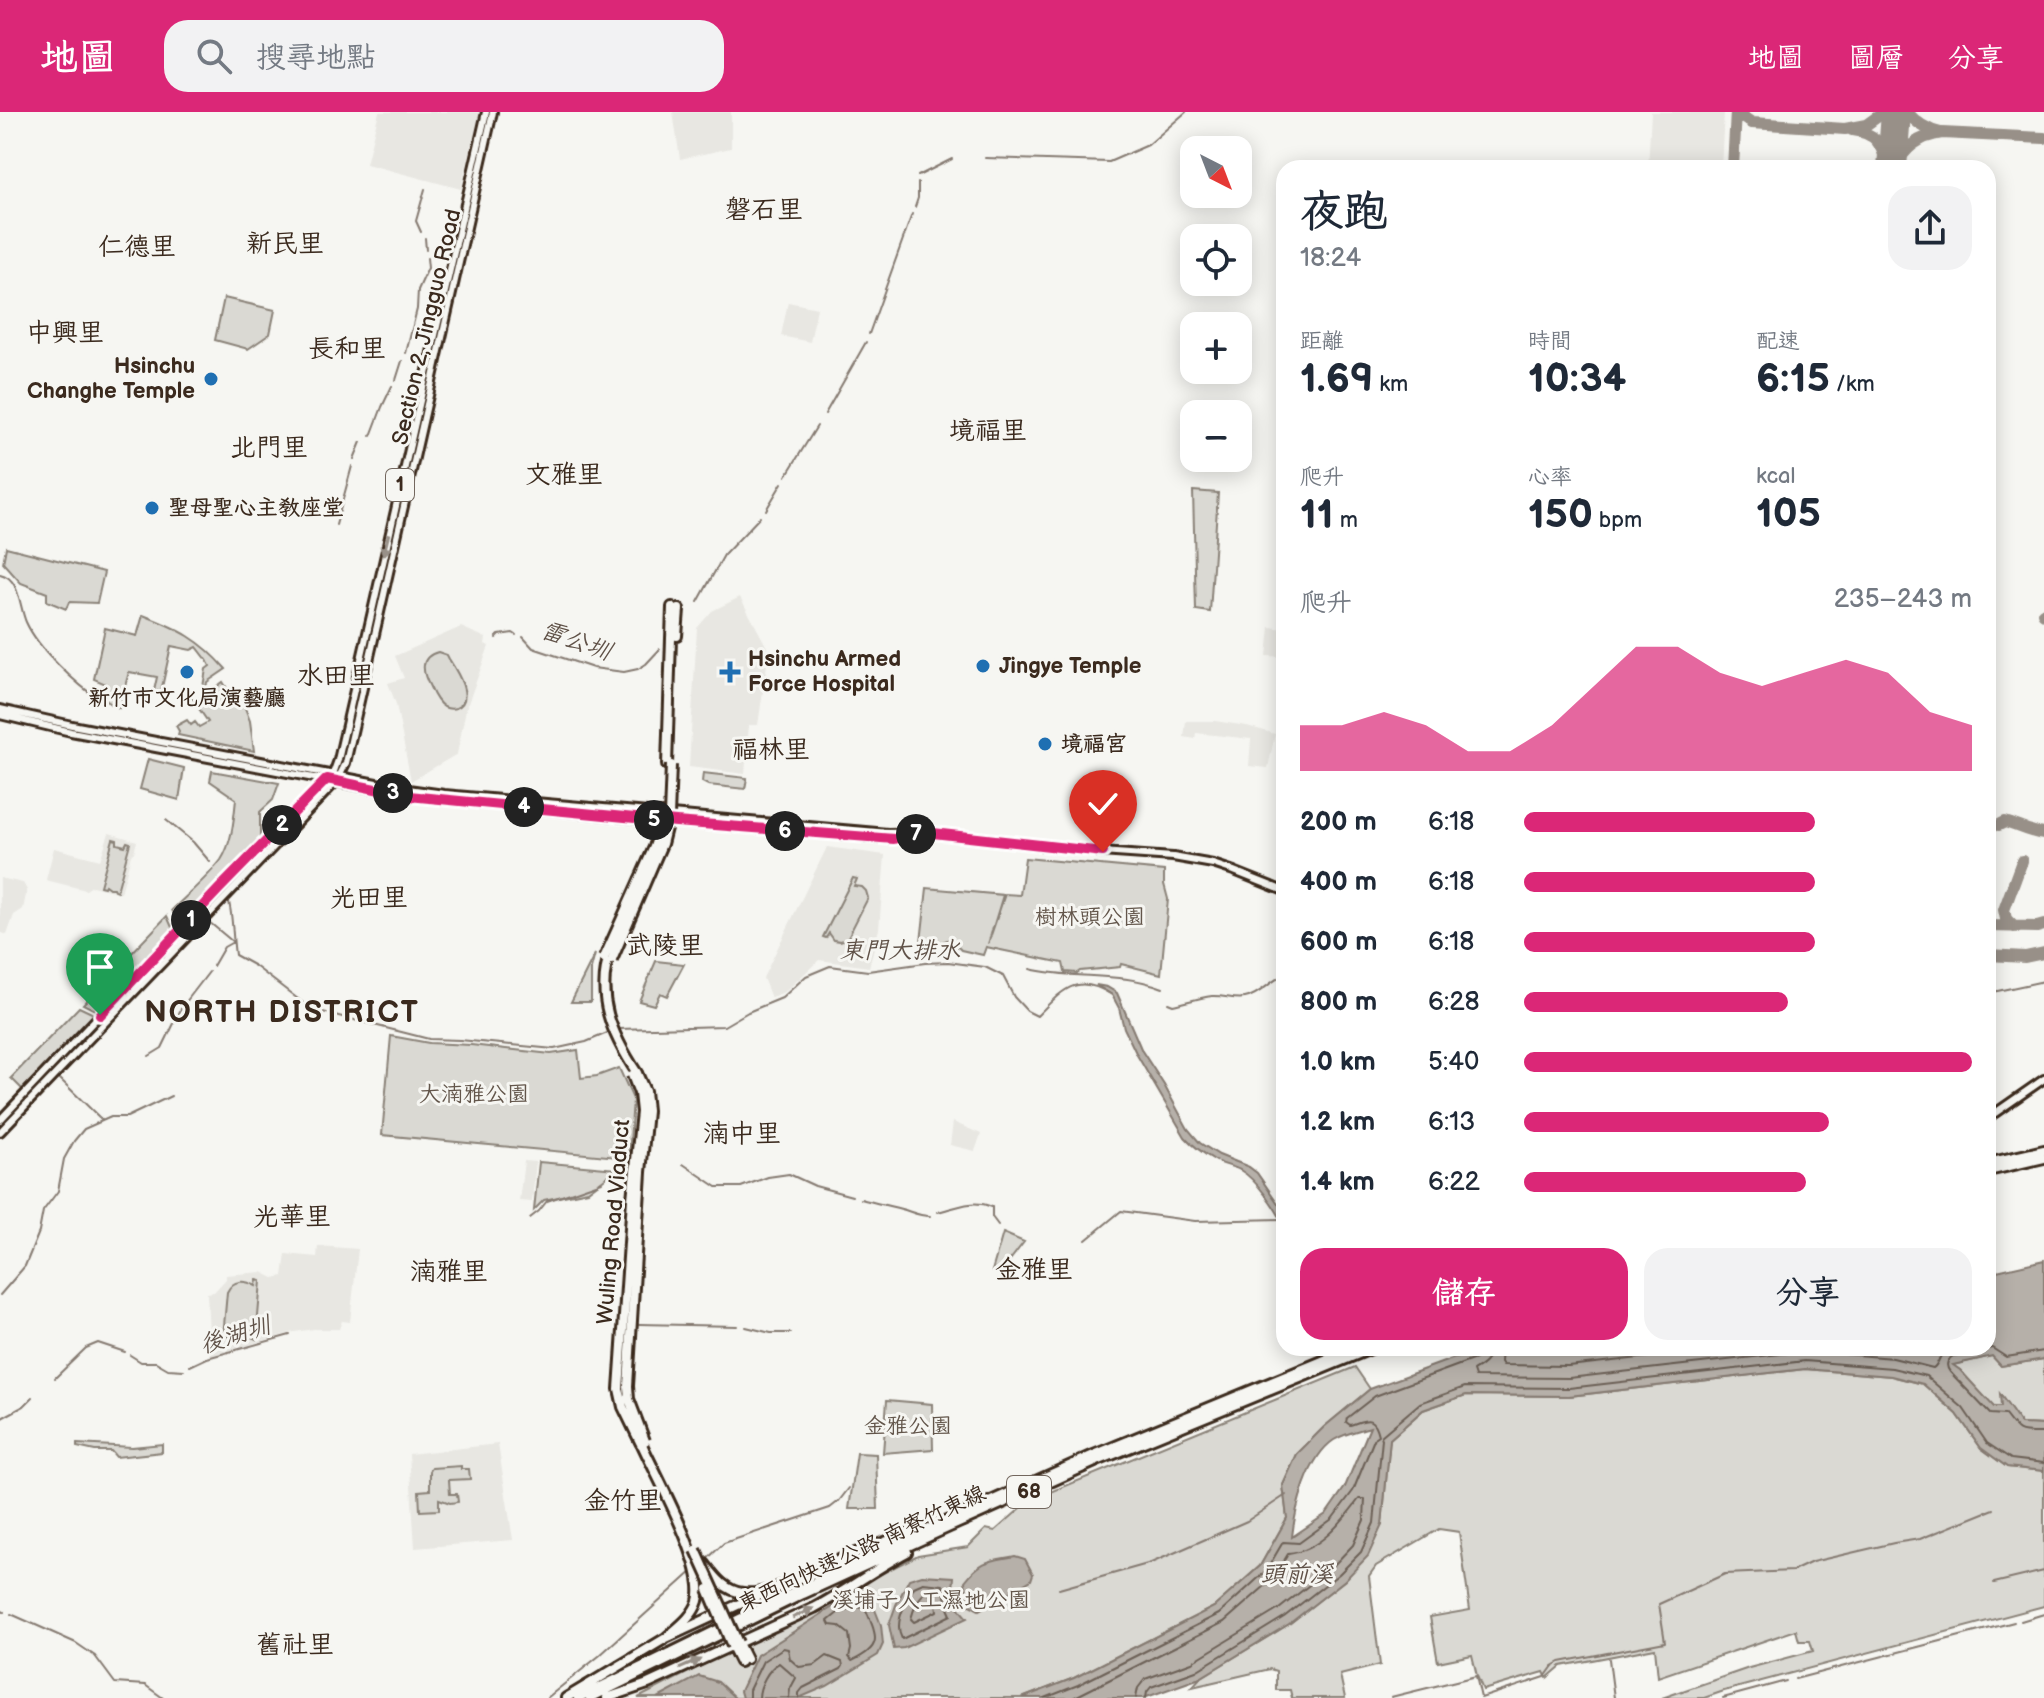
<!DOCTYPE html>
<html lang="zh-TW">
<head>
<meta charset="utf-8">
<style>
  :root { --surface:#fff; --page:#f2f2f3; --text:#1f2937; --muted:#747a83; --accent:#db2777 }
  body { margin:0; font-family:"Balsamiq Sans","LXGW WenKai TC",sans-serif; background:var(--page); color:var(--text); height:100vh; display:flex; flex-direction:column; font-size:30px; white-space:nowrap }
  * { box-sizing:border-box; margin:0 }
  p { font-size:26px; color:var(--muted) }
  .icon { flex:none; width:44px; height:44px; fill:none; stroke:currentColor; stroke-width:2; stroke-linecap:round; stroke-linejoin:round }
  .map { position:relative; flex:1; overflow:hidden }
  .panel { position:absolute; left:1276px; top:48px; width:720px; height:1196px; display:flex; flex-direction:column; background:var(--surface); border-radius:24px; box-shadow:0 4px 20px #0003 }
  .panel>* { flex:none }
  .needle { width:52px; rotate:138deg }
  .controls { position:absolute; left:1180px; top:24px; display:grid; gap:16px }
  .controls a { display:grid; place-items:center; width:72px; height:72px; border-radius:16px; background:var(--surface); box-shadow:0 4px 20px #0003; font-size:40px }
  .pin { position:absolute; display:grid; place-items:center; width:68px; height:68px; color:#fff; margin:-82px -34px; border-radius:50% 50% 50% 0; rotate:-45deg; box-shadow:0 0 8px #0007 }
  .pin .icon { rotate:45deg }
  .km { position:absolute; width:40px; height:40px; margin:-20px; border-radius:50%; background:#222; color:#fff; font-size:22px; line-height:40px; text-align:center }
  .round { display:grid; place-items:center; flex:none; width:84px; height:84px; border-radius:24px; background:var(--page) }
  .headline { display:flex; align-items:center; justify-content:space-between; height:136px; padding:0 24px }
  h1 { font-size:44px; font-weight:600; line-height:60px }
  .figures { display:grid; grid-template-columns:repeat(3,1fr); gap:12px; height:136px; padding:8px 24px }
  .figures div { display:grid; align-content:center }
  .figures b { font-size:40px; font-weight:600 }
  .figures small { font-size:22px; font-weight:400 }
  .figures p { font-size:22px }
  .chart { height:224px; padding:16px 24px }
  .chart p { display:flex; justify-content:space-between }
  .chart svg { width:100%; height:144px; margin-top:8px; fill:var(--accent); opacity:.7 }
  .action { display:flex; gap:16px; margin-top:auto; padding:16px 24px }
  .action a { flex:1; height:92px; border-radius:24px; background:var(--accent); color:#fff; font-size:32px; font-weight:600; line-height:92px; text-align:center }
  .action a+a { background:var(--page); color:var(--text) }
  ul { padding:0 24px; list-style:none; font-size:26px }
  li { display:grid; grid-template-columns:128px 96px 1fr; align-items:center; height:60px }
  li i { height:20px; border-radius:10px; background:var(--accent) }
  header { display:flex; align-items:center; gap:48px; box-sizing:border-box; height:112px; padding:0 40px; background:var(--accent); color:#fff }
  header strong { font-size:38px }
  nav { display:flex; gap:44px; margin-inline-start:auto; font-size:28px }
  .search { width:560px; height:72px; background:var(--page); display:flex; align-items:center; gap:20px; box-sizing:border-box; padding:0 28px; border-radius:24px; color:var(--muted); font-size:30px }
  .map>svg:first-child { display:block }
</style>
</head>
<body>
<header>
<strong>地圖</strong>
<div class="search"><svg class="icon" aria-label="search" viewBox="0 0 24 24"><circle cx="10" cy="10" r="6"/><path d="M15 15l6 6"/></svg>搜尋地點</div>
<nav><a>地圖</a><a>圖層</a><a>分享</a></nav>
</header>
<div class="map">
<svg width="2044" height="1586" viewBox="0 0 2044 1586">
  <rect width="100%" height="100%" fill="#f6f6f2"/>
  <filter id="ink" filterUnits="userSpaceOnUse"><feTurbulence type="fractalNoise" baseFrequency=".0125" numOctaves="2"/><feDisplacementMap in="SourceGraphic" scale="16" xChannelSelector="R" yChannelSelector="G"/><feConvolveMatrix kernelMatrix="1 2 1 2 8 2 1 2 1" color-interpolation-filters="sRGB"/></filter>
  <g filter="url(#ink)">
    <path fill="#e8e7e2" d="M379 0H480L461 77 366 52Z
      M673 0H731V36L680 47Z
      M1651 0H1724L1721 56H1648Z
      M788 190 817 196 810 230 781 224Z
      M740 485 769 539 758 613H749L745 662 689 655 697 516 712 499Z
      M461 515 486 526 485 532 489 534 466 597 457 642 411 669 396 592 388 571 404 566 395 544Z
      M1270 515 1284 517V545L1267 544Z
      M1186 609H1215L1247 614 1275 622 1268 656 1249 654 1251 627 1196 621 1195 627 1184 625Z
      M109 721 137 729 134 740 131 743 121 781 92 774 86 778 46 768 54 736 100 748Z
      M827 735 885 743 879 817 869 855 819 848 786 879 771 886 763 866Z
      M0 766 23 771 27 778 23 797 14 803 7 823 0 820Z
      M953 1010 981 1022 975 1039 950 1033Z
      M524 1049 536 1050 532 1090 519 1089Z
      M318 1134 358 1137 350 1210 342 1209 339 1217H314L294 1220 210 1244 207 1181 214 1180 226 1167V1163L262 1160 274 1166 283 1164 286 1142 317 1145Z
      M498 1332 513 1428 415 1436 409 1342Z"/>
    <path fill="#dad9d3" stroke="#8a8278" stroke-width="2" d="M224 186 275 198 270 222 248 237 215 228Z
      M1193 379 1218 381 1210 500 1196 498Z
      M6 435 104 460 97 491 69 490 66 497 47 489V481L21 471 3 451Z
      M143 503C179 517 200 527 226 557L207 570 205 583 223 570 237 592 242 588 250 609 254 639 178 623 179 619 176 614 187 608 191 613 195 610 199 615 208 610 191 585 201 587 206 557 210 554 207 548 197 535 191 538 171 534 161 580 154 579 157 565 129 560 119 596 103 587 106 572 94 567 105 516 137 524Z
      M438 540 447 543 449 547C456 558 476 588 456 596 452 597 448 597 444 595 437 591 433 582 430 575 422 560 419 545 438 540Z
      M148 647 184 656 179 688 140 677Z
      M212 659 279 671 273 688 260 700V730L180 813 172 798C186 784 210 763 221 748 232 731 234 707 236 687L210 669Z
      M703 661 747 666 745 677 708 673 702 670Z
      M113 727 117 728V732L125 734 127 730 130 731 117 779 114 778 113 776H109L105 773 104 775 100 774Z
      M1025 746 1164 759V772L1168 787 1161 862 1121 852 1120 855 1080 859 1077 861 1065 860 1063 851 986 835 983 843 961 838 950 827 920 839 927 776 1003 783 988 832 1005 782 1020 783Z
      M853 766 857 767 854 774 862 775 866 779 868 786 847 827 840 829 834 828 829 821 826 826 823 825Z
      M167 804 175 822 99 900 83 892Z
      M595 842 591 857V890H571Z
      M656 849 684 852 667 884 660 881 654 893 639 889Z
      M79 895 96 903 24 979 11 966Z
      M391 924 429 931 471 933 551 942 578 938 581 966 597 964 619 956 633 987 629 1046 382 1023Z
      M539 1050 617 1057 588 1079 544 1088 534 1098Z
      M1003 1121 1024 1130 1000 1161 992 1159Z
      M257 1168 261 1169 256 1227 252 1225 239 1229 229 1224 223 1225 227 1180C233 1167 245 1168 256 1174Z
      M1992 1244 2001 1254 2044 1247V1313L2021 1312 2001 1284V1295L1994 1296 1960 1258 1952 1253Z
      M1355 1255 1370 1277 1324 1315 1297 1342 1283 1373 1287 1406 1260 1454 1214 1495 1074 1566 1022 1586H638L918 1443 968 1435 986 1417 995 1419 1029 1389Z
      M1805 1257 1891 1264 1923 1272 1957 1302 1981 1336 2007 1355 2044 1359V1494L1724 1579 1704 1586H1662L1749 1556 1813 1539 1810 1529H1799L1796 1518 1658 1565 1655 1536 1561 1554 1547 1566 1544 1560 1483 1578 1477 1564 1472 1543 1438 1550 1430 1505 1470 1498 1459 1420 1439 1417 1376 1454 1369 1464 1380 1553 1340 1563 1345 1586H1292L1290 1578H1276V1559L1270 1557 1192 1575 1200 1566 1289 1512 1345 1468 1382 1413 1390 1327 1423 1298 1466 1283 1570 1284Z
      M887 1288 932 1292 933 1337 883 1341Z
      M77 1332 132 1335 162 1332V1340L116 1345 111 1339H95L77 1335Z
      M857 1341 876 1342 878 1397H849Z
      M461 1354V1357H469L470 1367 449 1368 450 1382H457L458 1390 450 1391 439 1387V1398L420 1399 419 1379 430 1378V1359L432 1356Z"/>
    <path fill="#b6b0a9" stroke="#857a71" stroke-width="2" fill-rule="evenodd" d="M1096 873 1107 875 1117 881 1142 939 1164 973 1188 1017 1200 1031 1219 1043 1249 1055 1257 1061 1284 1100V1113C1276 1096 1256 1067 1240 1058 1232 1054 1223 1053 1216 1049 1204 1042 1194 1035 1185 1025L1137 943 1124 916 1119 896 1112 883Z
      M2044 1148V1247L2001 1254 1992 1244 1953 1253 1960 1258 1994 1295H2001L2000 1282 2021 1312 2044 1313V1359L2007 1355 1981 1336 1957 1302 1923 1272 1891 1264 1805 1257 1569 1284 1466 1283 1423 1298 1390 1327 1382 1413 1368 1444 1345 1468 1289 1512 1200 1566 1144 1586H1022L1074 1566 1214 1495 1260 1454 1287 1406 1283 1373 1297 1342 1324 1315 1370 1277 1482 1236H1988V1161ZM1370 1315 1345 1375 1326 1402 1292 1425C1295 1397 1308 1345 1334 1328 1344 1322 1360 1318 1370 1315Z
      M1015 1444 1025 1447 1033 1462 1031 1468 979 1498 968 1492 965 1469C982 1447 991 1449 1015 1444Z
      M922 1463 954 1465C952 1485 953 1491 967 1506L904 1536 894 1537 889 1513 896 1493 909 1467Z
      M856 1486 872 1490 881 1513 883 1532 878 1543 827 1574 799 1586H742L740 1579 757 1543 836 1493Z
      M699 1564 718 1570 735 1586H658Z"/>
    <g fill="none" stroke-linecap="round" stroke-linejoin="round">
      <path stroke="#6c6056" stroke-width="2" d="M1490 1236C1490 1249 1483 1253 1473 1259L1475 1265 1569 1266 1806 1239 1893 1246 1933 1256C1939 1253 1939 1242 1947 1236
        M1502 1236 1501 1250 1503 1253 1568 1254 1729 1236
        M2044 1239 2006 1245 1992 1236 1953 1244C1947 1248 1945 1254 1950 1260L1990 1302 2005 1303C2020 1323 2019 1321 2044 1321
        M923 1471 943 1473 947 1494 951 1503 902 1527C893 1510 906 1491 914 1475Z
        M925 1481 935 1483 937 1499 914 1510 911 1507C913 1499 918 1485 925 1481Z
        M857 1494 866 1498C878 1526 882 1535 852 1549L849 1545 851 1537 849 1522 839 1514 830 1513 828 1509 839 1500Z
        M749 1586V1578L763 1549 783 1536 788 1537 790 1547 799 1555 815 1553 827 1544 842 1550 843 1554 841 1557 803 1576 799 1581V1586
        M759 1586C759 1574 768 1557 779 1551L796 1566 790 1577 789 1586
        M1045 1586 1078 1573 1219 1502 1266 1459 1283 1430 1299 1431 1332 1407 1353 1379 1375 1325 1378 1323C1373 1302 1366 1308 1350 1313L1346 1310 1347 1306 1375 1284 1475 1247 1479 1243 1480 1236
        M1073 1586 1224 1510 1273 1467 1288 1442C1319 1439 1341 1411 1359 1387H1365L1364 1408 1353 1433 1332 1455 1279 1497 1192 1550 1145 1567 1138 1576 1136 1586
        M1146 1586 1147 1580 1151 1575 1196 1559 1284 1505 1339 1462 1361 1440 1374 1411 1382 1327 1381 1324 1420 1291 1465 1275 1569 1276 1805 1249 1892 1256 1926 1264 1963 1296 1987 1331 2011 1347 2044 1351"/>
      <path stroke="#857a71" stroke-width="2" d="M985 46 1109 50 1148 33 1186 0
        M918 64 952 47
        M915 95 918 86V71
        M421 120 416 109 425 77
        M425 126 426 138
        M869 222 912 102
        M406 241 417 197 418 178 428 156 427 146
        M396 268 402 249
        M825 302 866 230
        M371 324 382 295 392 274
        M354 347 361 330
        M786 364 817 314
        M766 398 782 371
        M336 413 352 354
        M0 462C20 466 19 494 26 510 38 537 76 572 101 589
        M698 490 724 443 760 405
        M523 525 533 536 593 556 616 559 624 560 638 557 646 552 660 537
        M496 526 499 523 513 521 516 523
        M166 708 193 730 210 750
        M225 776C233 797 232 821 235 843L255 854 311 897 429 927 460 928 554 937 586 930 612 919
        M209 810 233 830 224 835 213 854
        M1030 857C1075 868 1119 859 1163 876
        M1988 881 2044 869
        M1168 891 1173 893C1186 890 1199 886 1212 884 1223 883 1234 888 1245 886 1260 883 1270 869 1284 863
        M618 917 724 914 748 900 782 886 806 864 830 854 868 859 925 851 948 850 985 855 1003 864 1014 885 1027 899 1037 904C1063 878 1076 860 1112 883
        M149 944 162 936 182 895 209 860
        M58 965 102 1008
        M683 1052 717 1075H741L768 1065 789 1062 815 1074 852 1084
        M861 1087C875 1091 890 1094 905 1098 914 1101 920 1104 930 1104
        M938 1100C957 1095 973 1087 992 1095V1105L998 1113
        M530 1106 539 1099 547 1089 602 1070
        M1086 1128 1121 1099 1195 1109 1282 1107
        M0 1183 25 1154 39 1120 43 1099 58 1079 64 1047 74 1029 84 1017 111 1005H127L171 984
        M639 1212 737 1214
        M746 1215 771 1221H791
        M130 1243 141 1250H156L168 1257 184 1258
        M190 1254 207 1246 290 1223
        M55 1266 86 1236 98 1231 125 1240
        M0 1307 24 1294 33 1285
        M705 1449 724 1431 830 1396 839 1389 849 1376
        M1994 1471 2044 1459
        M1059 1477 1151 1451 1247 1409 1286 1383
        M0 1498 4 1500
        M11 1502 76 1531 95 1544 115 1571 145 1573 163 1586
        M2021 1509 2044 1502
        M1609 1547 1614 1586
        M1795 1567 2014 1510
        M1391 1585 1476 1564 1481 1586 1545 1565 1553 1554 1560 1550 1665 1530 1659 1492 1725 1462 1793 1459 1812 1450 1894 1431 1920 1427 1994 1397
        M547 1586 599 1544 694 1458
        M1723 1586 1786 1569"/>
      <path stroke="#989088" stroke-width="12" d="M1740 0 1743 5 1752 11 1845 17 1866 13 1884 0
        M1907 0C1916 11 1927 18 1941 21
        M1852 18C1878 21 1881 33 1889 56
        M1733 56 1736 0
        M1895 56C1904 35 1920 24 1942 21L2044 26
        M2043 501 2044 502
        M1999 713 2005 710C2019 714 2028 720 2044 722
        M1988 814 2037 815 2044 813
        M2014 815 2006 807 2004 798 2022 749
        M1988 843 2025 845 2044 841"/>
      <path stroke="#989088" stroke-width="30" d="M1892 56 1896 0"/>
      <g stroke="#3b2a1e" stroke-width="12">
        <path id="secondary" d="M0 597 72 613 408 677 444 682 888 721 924 720 1101 740 1173 745 1213 752 1234 759 1284 779
          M0 603 71 620 409 684 656 709 894 727 910 723
          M1988 1006 2044 967"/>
      </g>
      <g stroke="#3b2a1e" stroke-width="12">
        <path id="primary" d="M0 1008 219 777 333 662 338 648 486 0
          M0 1020 337 669 346 651 493 0"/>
      </g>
      <g stroke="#3b2a1e" stroke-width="14">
        <path id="highway" d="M677 524 679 497
          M667 653 672 495
          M611 838C594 884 612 923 637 961
          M1988 1051 2044 1038
          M1988 1059 2044 1046
          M640 1328C655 1363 708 1454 698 1489 693 1505 678 1515 666 1526
          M705 1452C715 1465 725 1479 743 1481 772 1485 824 1453 853 1442 872 1434 892 1428 911 1420
          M738 1531 746 1547
          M732 1534 740 1550
          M566 1586 666 1526 759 1483
          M578 1586 807 1474 942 1411 1094 1343 1354 1236
          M590 1586 803 1482 945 1417 1097 1349 1373 1236
          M607 1586 648 1572 814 1496C846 1479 875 1457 907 1440"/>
      </g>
      <use href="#secondary" stroke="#f6f6f2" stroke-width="6"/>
      <use href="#primary" stroke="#f6f6f2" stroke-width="6"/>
      <use href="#highway" stroke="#f6f6f2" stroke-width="8"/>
      <g stroke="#3b2a1e" stroke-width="14" stroke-linecap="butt">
        <path id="highway-bridge" d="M604 846 654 735 661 714
          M612 848 662 732 669 704 671 653
          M637 961 645 979 647 999 641 1060 628 1274 629 1287 645 1329
          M632 963 639 981 641 1000 632 1087 619 1277 623 1295 641 1332
          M696 1438 738 1531
          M708 1477 732 1534"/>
      </g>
      <use href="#highway-bridge" stroke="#f6f6f2" stroke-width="8"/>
    </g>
    <defs><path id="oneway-solid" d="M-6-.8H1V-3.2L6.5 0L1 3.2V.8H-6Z" transform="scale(2)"/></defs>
    <g fill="#989088">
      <use href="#oneway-solid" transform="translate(386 433) rotate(103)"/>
      <use href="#oneway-solid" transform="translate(803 1501) rotate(-25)"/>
      <use href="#oneway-solid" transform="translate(690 1552) rotate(-24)"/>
    </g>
  </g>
  <g fill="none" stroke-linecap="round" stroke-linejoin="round" filter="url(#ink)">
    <g stroke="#fff" stroke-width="16">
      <path id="route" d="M100 903 219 777 327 667 409 684 676 710 894 727 924 720 1103 740"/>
    </g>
    <use href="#route" stroke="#db2777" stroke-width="10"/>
  </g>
  <g fill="#1f6fb2" stroke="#f6f6f2" stroke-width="3">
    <circle cx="211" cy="267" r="8"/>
    <circle cx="152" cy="396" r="8"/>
    <circle cx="983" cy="554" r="8"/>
    <circle cx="187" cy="560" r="8"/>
    <path d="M726 548h8v8h8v8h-8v8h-8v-8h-8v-8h8z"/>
    <circle cx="1045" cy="632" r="8"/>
  </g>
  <g text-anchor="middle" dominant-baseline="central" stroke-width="6" stroke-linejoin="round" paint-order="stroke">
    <g fill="#f6f6f2" stroke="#73675e" stroke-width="2">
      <rect x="386" y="357" width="28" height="32" rx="6"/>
      <rect x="1007" y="1364" width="44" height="32" rx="6"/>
    </g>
    <g font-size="20" font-weight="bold" fill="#3b2a1e">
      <text x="400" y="373">1</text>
      <text x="1029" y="1380">68</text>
    </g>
    <g font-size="22" fill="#3b2a1e" stroke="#f6f6f2">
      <text transform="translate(427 215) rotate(-77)">Section 2, Jingguo Road</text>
      <text transform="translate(614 1110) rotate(-85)">Wuling Road Viaduct</text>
      <text transform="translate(862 1437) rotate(-25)">東西向快速公路 南寮竹東線</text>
    </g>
    <g font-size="22" font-weight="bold" fill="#3b2a1e" stroke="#f6f6f2" text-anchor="start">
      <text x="195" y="254" text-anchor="end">Hsinchu<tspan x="195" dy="25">Changhe Temple</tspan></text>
      <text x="168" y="396">聖母聖心主教座堂</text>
      <text x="748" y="547">Hsinchu Armed<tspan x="748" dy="25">Force Hospital</tspan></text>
      <text x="999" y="554">Jingye Temple</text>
      <text x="187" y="586" text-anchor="middle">新竹市文化局演藝廳</text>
      <text x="1061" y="632">境福宮</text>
    </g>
    <g font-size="22" fill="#63564b" stroke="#f6f6f2">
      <text x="1090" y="805">樹林頭公園</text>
      <text x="474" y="982">大湳雅公園</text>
      <text x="908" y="1314">金雅公園</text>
      <text x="931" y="1488">溪埔子人工濕地公園</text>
    </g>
    <g font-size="24" font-style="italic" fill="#605248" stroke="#f6f6f2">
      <text transform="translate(576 529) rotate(19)">雷公圳</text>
      <text x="900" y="838">東門大排水</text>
      <text transform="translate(235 1223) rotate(-17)">後湖圳</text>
      <text x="1297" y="1462">頭前溪</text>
    </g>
    <g font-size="26" fill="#3b2a1e" stroke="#f6f6f2">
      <text x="764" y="98">磐石里</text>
      <text x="285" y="132">新民里</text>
      <text x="137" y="135">仁德里</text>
      <text x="65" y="221">中興里</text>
      <text x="347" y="237">長和里</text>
      <text x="988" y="319">境福里</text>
      <text x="269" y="336">北門里</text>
      <text x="564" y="363">文雅里</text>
      <text x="336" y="564">水田里</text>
      <text x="771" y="638">福林里</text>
      <text x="369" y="786">光田里</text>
      <text x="665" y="834">武陵里</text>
      <text x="742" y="1022">湳中里</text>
      <text x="292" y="1105">光華里</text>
      <text x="1034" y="1158">金雅里</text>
      <text x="449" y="1160">湳雅里</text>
      <text x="623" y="1389">金竹里</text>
      <text x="295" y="1533">舊社里</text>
    </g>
    <g font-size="30" font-weight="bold" letter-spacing="2" fill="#3b2a1e" stroke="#f6f6f2">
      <text x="282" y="901">NORTH DISTRICT</text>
    </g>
  </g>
</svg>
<div class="controls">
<a><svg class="needle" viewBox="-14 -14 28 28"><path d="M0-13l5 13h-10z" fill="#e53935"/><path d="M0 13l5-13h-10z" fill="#747a83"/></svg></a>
<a><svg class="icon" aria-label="locate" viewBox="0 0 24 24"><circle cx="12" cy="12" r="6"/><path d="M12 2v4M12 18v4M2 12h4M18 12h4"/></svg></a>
<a>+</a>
<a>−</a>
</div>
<div class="pin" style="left:100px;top:903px;background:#1e9e55"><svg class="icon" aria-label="arrive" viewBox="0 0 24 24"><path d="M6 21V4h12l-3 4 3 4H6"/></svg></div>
<div class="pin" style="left:1103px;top:740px;background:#d93025"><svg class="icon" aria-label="check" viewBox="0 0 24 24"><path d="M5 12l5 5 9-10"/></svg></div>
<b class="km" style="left:191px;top:808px">1</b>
<b class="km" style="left:282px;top:713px">2</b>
<b class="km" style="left:393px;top:681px">3</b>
<b class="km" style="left:524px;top:695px">4</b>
<b class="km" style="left:654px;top:708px">5</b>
<b class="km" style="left:785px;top:719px">6</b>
<b class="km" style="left:916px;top:722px">7</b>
<section class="panel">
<div class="headline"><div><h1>夜跑</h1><p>18:24</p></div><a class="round"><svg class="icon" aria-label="share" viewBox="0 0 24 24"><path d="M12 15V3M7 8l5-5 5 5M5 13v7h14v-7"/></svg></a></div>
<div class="figures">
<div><p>距離</p><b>1.69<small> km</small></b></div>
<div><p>時間</p><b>10:34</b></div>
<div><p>配速</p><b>6:15<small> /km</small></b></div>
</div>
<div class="figures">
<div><p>爬升</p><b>11<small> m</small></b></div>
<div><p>心率</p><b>150<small> bpm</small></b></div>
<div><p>kcal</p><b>105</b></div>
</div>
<div class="chart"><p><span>爬升</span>235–243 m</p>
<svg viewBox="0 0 160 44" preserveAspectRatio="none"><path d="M0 44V30L10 30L20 26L30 30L40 38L50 38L60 30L70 18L80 6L90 6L100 14L110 18L120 14L130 10L140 14L150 26L160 30V44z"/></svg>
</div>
<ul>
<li><b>200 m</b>6:18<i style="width:65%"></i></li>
<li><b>400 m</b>6:18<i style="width:65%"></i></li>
<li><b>600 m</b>6:18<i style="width:65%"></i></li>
<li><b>800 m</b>6:28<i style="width:59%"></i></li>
<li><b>1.0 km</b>5:40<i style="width:100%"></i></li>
<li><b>1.2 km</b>6:13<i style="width:68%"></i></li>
<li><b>1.4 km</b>6:22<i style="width:63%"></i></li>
</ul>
<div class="action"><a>儲存</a><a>分享</a></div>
</section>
</div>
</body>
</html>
